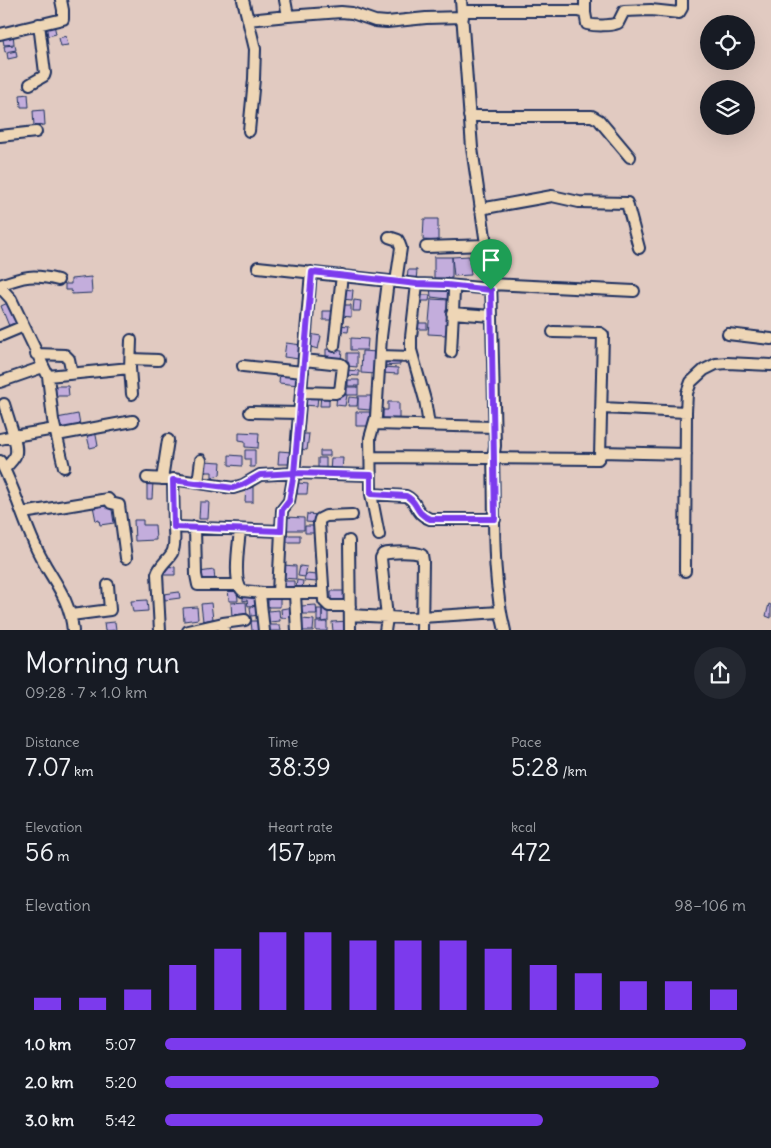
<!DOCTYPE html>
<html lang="en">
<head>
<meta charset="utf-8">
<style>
  :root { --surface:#171b24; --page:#242831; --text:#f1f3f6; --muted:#9ea1a6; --accent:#7c3aed }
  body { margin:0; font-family:Delius,sans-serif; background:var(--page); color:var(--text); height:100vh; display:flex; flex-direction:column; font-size:19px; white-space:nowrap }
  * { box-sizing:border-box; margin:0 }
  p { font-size:16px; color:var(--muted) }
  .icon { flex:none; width:28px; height:28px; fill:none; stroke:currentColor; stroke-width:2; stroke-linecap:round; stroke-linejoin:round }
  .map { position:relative; height:630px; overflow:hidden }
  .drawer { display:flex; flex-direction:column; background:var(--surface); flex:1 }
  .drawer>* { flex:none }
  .fabs { position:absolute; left:700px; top:15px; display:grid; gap:10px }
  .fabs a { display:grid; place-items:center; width:55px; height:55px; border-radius:50%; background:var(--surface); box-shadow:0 5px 20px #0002; font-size:25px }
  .pin { position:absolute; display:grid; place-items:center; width:42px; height:42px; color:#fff; margin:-51px -21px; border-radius:50% 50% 50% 0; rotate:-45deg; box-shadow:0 0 5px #0007 }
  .pin .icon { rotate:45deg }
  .round { display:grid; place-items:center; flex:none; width:52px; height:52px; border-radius:26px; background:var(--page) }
  .overview { display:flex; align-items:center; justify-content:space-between; height:85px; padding:0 25px }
  h1 { font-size:28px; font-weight:600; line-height:38px }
  .stats { display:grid; grid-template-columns:repeat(3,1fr); gap:8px; height:85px; padding:5px 25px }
  .stats div { display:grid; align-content:center }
  .stats b { font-size:25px; font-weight:600 }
  .stats small { font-size:14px; font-weight:400 }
  .stats p { font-size:14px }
  .chart { height:140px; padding:10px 25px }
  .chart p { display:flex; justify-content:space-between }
  .chart svg { width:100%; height:90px; margin-top:5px; stroke:var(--accent); stroke-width:6 }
  ul { padding:0 25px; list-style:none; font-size:16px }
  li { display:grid; grid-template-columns:80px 60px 1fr; align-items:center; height:38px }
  li i { height:12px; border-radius:6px; background:var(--accent) }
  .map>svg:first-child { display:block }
</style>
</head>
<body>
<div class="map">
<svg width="771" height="631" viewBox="0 0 771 631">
  <rect width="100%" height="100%" fill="#e1cac1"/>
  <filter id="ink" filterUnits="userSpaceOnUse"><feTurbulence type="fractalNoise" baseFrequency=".02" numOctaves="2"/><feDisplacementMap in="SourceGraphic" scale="10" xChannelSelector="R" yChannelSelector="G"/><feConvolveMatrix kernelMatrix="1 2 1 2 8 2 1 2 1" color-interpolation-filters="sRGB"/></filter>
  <g filter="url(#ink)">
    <path fill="#c3addc" stroke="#1b2f5e" d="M54 24 56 34 48 36 46 25Z
      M13 33 14 44 4 45 2 34Z
      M66 36 68 45 61 46 59 38Z
      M15 45 16 50 5 52 4 46Z
      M16 51 17 57 8 59 7 53Z
      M28 94 29 107H21L20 95Z
      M44 110 45 125 34 126 33 111Z
      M424 219H438V241L423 240Z
      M469 256 471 275 454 276 452 257Z
      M434 257H452V278H434Z
      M408 270H417L416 281H407Z
      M91 277 92 293 72 294 71 290H65V284H71V279Z
      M430 286 450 290 448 299 431 297Z
      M343 289 353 290 352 300 342 299Z
      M420 295H430L429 301H419Z
      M431 299 449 300 446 335 428 334Z
      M354 300 361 301 360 311H353Z
      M10 302 18 322 9 326 1 306Z
      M341 305H351V317L341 316Z
      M323 311H334V320H323Z
      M416 323H427V329H416Z
      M339 325 349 326 348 332 338 331Z
      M309 334 321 336 318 349 307 346Z
      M351 338 368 339 367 350H351Z
      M286 343 302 345 299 359 284 357Z
      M326 349 342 351 341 359 326 357Z
      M362 351 377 352 376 374 361 373Z
      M347 353H357V367L347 366Z
      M383 359H400V365L383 366Z
      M382 367 398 368V374L382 373Z
      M346 370 359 371V376L346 375Z
      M280 372 300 374 299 385 279 383Z
      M348 380H359V386H348Z
      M55 386H68L69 396H55Z
      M347 387H358V395H347Z
      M304 394 318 396 317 406 303 405Z
      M337 394 347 395 345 406 336 405Z
      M321 395H329V406H320Z
      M358 396H371L370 410 358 409Z
      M349 397 358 398 357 406H348Z
      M388 402H399V419H383V410H388Z
      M356 412H370V426H356Z
      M78 414 80 425 60 430 57 418Z
      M95 430 98 446 90 448 86 432Z
      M239 432 259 433 258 448 245 447V441L239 440Z
      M301 434H309L307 450 299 449Z
      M245 450H255V467H250V459H245Z
      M279 451 292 452V464H278Z
      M320 451H330V456H320Z
      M229 455 242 456V466L229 465Z
      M318 458H326V470H318Z
      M331 458H343L342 472H330Z
      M204 461 221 462 220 475 212 477V472H203Z
      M147 481H153L152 499H147Z
      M298 483 308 484 307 494H297Z
      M246 486 253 487V502H245Z
      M200 502H209L208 519H199Z
      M111 503 114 523 100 525 99 520 96 521 93 506Z
      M307 514 319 515V523L306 522Z
      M285 517 304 518V530H285Z
      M134 520H143V525H155L156 540 135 541Z
      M305 526H316V533H305Z
      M284 535H300V542H284Z
      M283 565 296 566V579L283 578Z
      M163 566 175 567V575H163Z
      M300 566 307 567 305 577 298 576Z
      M214 570 215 581 200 583 199 572Z
      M306 574 318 575V582L304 581Z
      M297 580 303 581 302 589 296 588Z
      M283 581H294V589L283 588Z
      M228 587H237L238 601H229Z
      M331 591H346L347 602H331Z
      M179 592 180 598 165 600 164 594Z
      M257 594 259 605 248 606 247 600 243 601V596Z
      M268 595H280V607H268Z
      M147 600 148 611 133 612 131 601Z
      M246 602 247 616 232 617 231 603Z
      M211 603 213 619 203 621 201 604Z
      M769 604 771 605V618L766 616Z
      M316 605 317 614H301V606Z
      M260 606V615L251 616 250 607Z
      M197 607 198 619 184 621 183 608Z
      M293 607 294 617 282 618 281 609Z
      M322 608H328V621L322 622Z
      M317 609H322V621H317Z
      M279 610 280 621 269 622 268 611Z
      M302 619 314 620 313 631H301Z
      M251 621H261L262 631H252Z
      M349 621V631H333L332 622Z
      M115 622 116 630 105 631 104 623Z
      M316 622H327V631H316Z
      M269 625H280L281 631H269Z"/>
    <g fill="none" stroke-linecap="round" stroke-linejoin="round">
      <g stroke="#1b2f5e" stroke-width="14">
        <path id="minor" d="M243 0 248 20 288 16 285 0
          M461 0 472 148 491 278 495 446 493 458C495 515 491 575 505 631
          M462 11H578L585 13 587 24C596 26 610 26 618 23L624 11 651 10 679 13 682 8V0
          M585 13V0
          M288 16 341 12 352 13 375 21 387 22 426 18 463 17
          M248 20 255 49 254 79 249 131
          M0 34 63 19V10L61 0
          M30 84 44 76 45 73 39 24
          M469 116H592L599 120 630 157
          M0 136 36 132
          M480 209 552 196 579 202 627 203 639 248
          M389 237 398 240 401 248 396 282
          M426 247 486 245
          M258 267 417 284 447 285 491 289
          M417 284 411 337V350L425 400 429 425
          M491 284 634 291
          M0 285C24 276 33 274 58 280
          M0 287 11 299 48 376 53 420 64 467
          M452 313 492 316
          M728 334 771 339
          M0 336 24 326
          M131 340 130 368 132 394
          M334 346 342 275
          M451 352 454 291
          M36 354 65 355 69 359 72 373
          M380 356 413 357
          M131 359 158 360
          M243 366 303 372
          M48 376 130 368
          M0 382 43 367
          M301 392 311 272
          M4 404 14 436 55 429
          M602 408 686 412
          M250 412 299 413
          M375 424 494 427
          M57 435 133 421
          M0 439 14 436C18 454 18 456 4 469
          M600 452 686 454
          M371 457 598 459 600 456 603 335 600 333 553 332
          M0 461C14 487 22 516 34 543 47 575 70 594 73 631
          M147 478 167 479
          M162 479 168 440
          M198 483 201 460
          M371 494 406 496C419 502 413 512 430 519H495
          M23 513 108 499 111 503 119 505 126 558
          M174 527 173 479 233 488 243 485 260 475 294 473 371 475
          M195 527 196 575 198 585H238
          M240 530C239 543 232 583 243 591L263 593
          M281 531 282 510 289 501 294 473 301 392 335 393 340 391 343 366 341 364 304 360
          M379 535 371 494 370 438 376 417 381 337 388 281
          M349 541 350 631
          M685 571 686 412 687 393 691 382 704 370 716 364 727 363 771 365
          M278 593H323
          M295 594 297 631
          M350 606H329L324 601 319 523 320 519 326 516 352 515
          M71 615 110 610 108 585
          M350 615 406 618 500 612
          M223 623 245 620
          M160 631 157 574C160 565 167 561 172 553 176 545 174 536 174 527L281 531 278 593H263L260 594 264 631
          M188 631 223 623 224 631
          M385 631 387 618 381 558 383 554C391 552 414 551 422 555L423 561 422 631"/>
      </g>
      <use href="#minor" stroke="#eed6b6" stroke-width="10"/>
    </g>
  </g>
  <g fill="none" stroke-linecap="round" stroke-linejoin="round" filter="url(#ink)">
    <g stroke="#fff" stroke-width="10">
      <path id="route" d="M491 290 447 285 417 284 312 272 294 473 289 501 282 510 281 531 174 527 173 480 233 488 242 485 260 475 294 473 371 475V494L406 496C419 502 413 512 430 519H495L491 290"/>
    </g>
    <use href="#route" stroke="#7c3aed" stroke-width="6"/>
  </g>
</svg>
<div class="fabs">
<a><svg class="icon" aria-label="locate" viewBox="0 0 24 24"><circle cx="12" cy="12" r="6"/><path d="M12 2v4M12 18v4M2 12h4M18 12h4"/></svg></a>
<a><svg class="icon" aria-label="layers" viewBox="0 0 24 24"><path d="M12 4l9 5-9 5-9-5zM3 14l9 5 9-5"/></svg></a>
</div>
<div class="pin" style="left:491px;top:290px;background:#1e9e55"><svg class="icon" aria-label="arrive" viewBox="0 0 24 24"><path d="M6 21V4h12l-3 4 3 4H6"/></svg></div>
</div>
<section class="drawer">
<div class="overview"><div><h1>Morning run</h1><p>09:28 · 7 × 1.0 km</p></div><a class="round"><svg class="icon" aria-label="share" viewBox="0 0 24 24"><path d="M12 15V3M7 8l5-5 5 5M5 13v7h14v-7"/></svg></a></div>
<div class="stats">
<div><p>Distance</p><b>7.07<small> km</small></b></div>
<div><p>Time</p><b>38:39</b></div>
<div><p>Pace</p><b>5:28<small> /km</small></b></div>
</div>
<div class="stats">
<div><p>Elevation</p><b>56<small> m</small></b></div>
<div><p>Heart rate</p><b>157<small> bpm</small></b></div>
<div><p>kcal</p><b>472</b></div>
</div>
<div class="chart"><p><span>Elevation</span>98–106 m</p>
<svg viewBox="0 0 160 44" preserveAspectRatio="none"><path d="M5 44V38M15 44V38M25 44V34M35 44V22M45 44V14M55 44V6M65 44V6M75 44V10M85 44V10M95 44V10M105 44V14M115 44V22M125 44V26M135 44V30M145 44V30M155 44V34"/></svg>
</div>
<ul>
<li><b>1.0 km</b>5:07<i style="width:100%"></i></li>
<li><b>2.0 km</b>5:20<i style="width:85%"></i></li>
<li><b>3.0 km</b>5:42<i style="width:65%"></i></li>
</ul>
</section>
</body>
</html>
